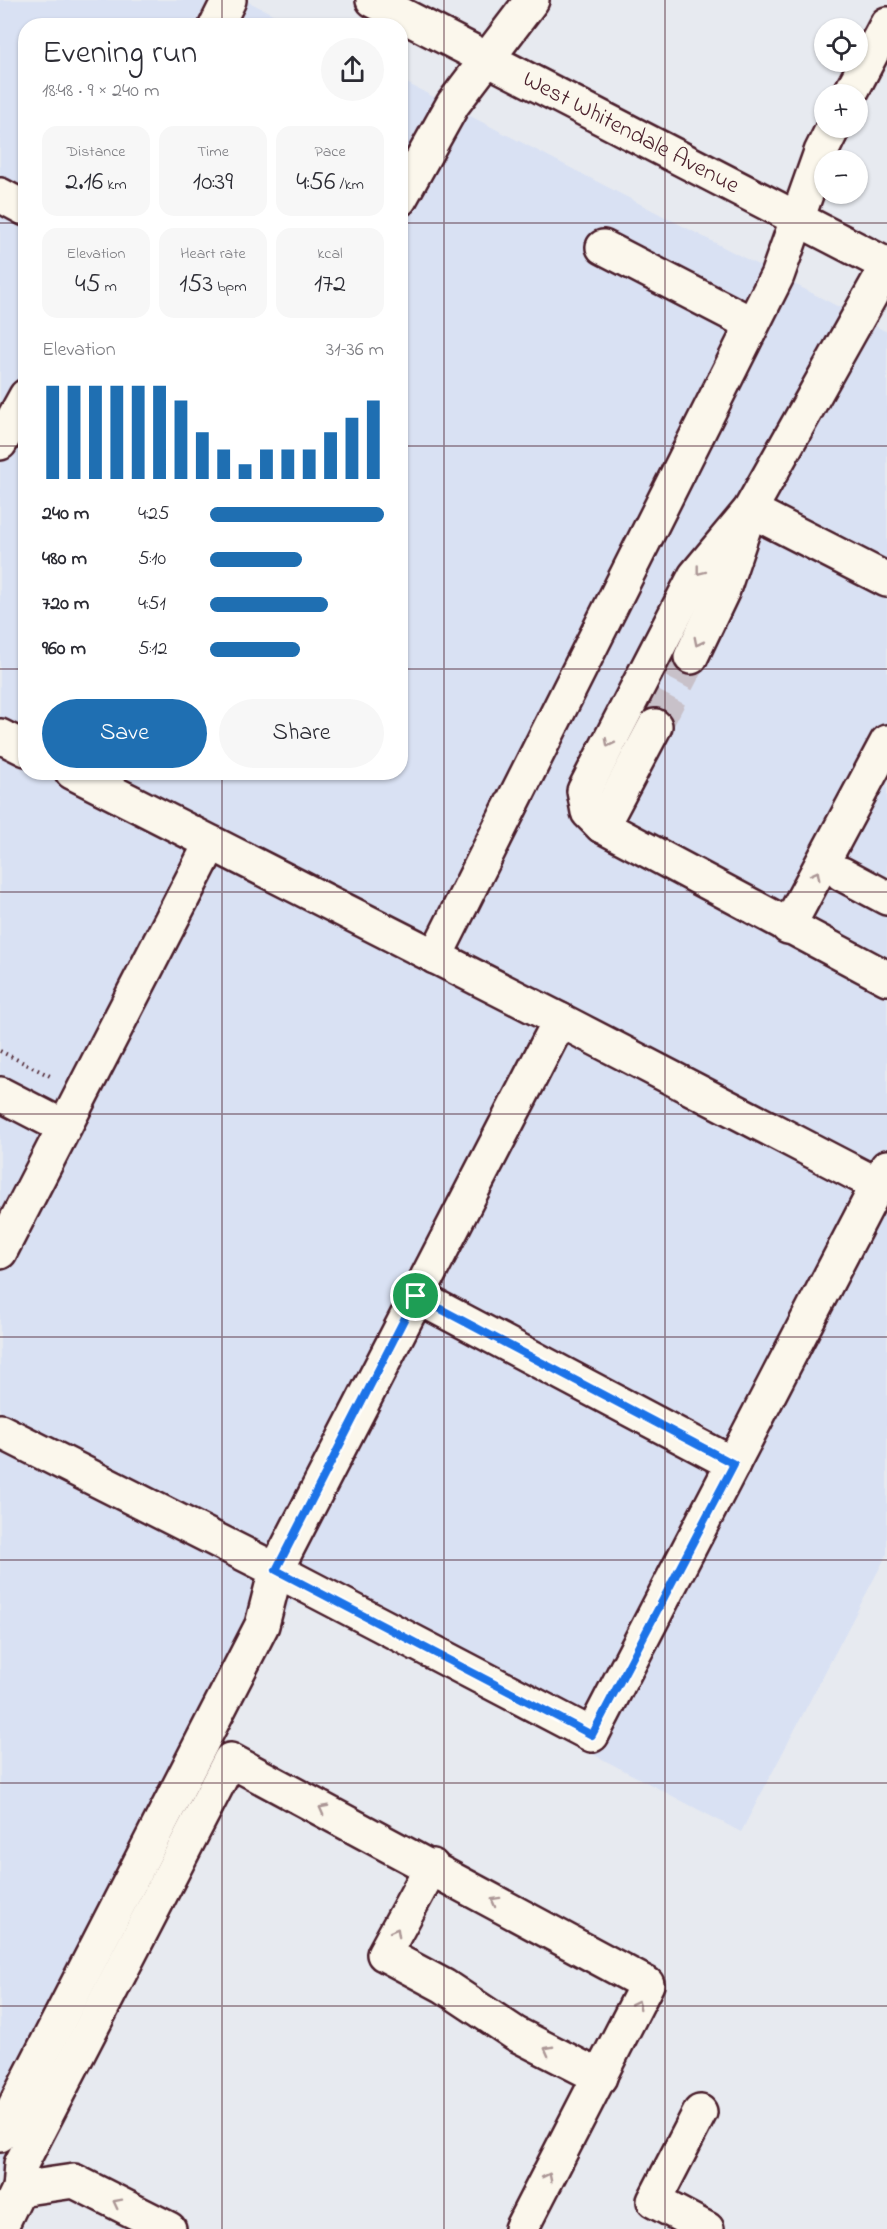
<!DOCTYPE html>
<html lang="en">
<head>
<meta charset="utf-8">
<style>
  :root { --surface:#fff; --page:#f7f7f7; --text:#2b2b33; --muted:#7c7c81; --accent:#1f6fb2 }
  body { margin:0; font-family:"Indie Flower",sans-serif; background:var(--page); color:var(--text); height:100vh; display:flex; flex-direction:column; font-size:22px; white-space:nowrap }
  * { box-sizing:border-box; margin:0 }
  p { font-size:20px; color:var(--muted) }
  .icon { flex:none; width:33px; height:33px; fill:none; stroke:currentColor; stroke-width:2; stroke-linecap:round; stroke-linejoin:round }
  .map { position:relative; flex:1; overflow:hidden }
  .panel { position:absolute; left:18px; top:18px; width:390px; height:762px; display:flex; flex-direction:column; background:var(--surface); border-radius:24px; box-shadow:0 2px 4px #0004 }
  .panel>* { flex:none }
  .buttons { position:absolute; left:814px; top:18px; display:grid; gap:12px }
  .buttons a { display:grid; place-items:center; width:54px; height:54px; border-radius:50%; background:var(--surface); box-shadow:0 2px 4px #0004; font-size:30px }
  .pin { position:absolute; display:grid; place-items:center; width:51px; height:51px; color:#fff; margin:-26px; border:3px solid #fff; border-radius:50%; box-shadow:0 2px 6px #0007 }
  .round { display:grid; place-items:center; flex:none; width:63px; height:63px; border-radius:32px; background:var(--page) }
  .head { display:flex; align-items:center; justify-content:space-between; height:102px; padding:0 24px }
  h1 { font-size:33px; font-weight:600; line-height:45px }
  .figures { display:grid; grid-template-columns:repeat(3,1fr); gap:9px; height:102px; padding:6px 24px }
  .figures div { display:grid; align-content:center; border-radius:15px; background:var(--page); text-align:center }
  .figures b { font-size:26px; font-weight:600 }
  .figures small { font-size:16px; font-weight:400 }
  .figures p { font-size:16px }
  .chart { height:168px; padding:12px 24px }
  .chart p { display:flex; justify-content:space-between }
  .chart svg { width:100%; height:108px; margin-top:6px; stroke:var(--accent); stroke-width:6 }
  .button { display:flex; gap:12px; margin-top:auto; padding:12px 24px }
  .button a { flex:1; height:69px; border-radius:36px; background:var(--accent); color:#fff; font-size:24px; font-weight:600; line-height:69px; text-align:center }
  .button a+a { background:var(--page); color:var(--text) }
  ul { padding:0 24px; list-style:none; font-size:20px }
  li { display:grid; grid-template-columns:96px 72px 1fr; align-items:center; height:45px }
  li i { height:15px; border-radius:8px; background:var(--accent) }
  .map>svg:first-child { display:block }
</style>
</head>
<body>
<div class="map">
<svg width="887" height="2229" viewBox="0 0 887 2229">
  <rect width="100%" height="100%" fill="#e7eaf0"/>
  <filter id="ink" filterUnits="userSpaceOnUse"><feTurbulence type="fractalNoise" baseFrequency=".0167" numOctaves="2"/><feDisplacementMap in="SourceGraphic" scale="12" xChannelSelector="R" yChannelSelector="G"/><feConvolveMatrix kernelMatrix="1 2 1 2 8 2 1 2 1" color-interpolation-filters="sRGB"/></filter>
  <g filter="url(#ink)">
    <path fill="#d9e1f3" d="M0 0H245L294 25 26 26V772H400L401 80 887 332V1554L741 1832 294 1597 0 2177Z"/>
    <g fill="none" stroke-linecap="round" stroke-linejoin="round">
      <path stroke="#c8c1c9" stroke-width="33" stroke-dasharray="33 16" stroke-linecap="butt" d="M655 726 691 657"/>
      <g stroke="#4a1f2b" stroke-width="38">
        <g id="minor">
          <path id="s1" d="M373 0 887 265"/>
          <path d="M216 26 229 0"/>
          <path d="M850 94 887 24"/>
          <path d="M0 195 26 209"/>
          <path d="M400 199 453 104 532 0"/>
          <path d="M603 247 752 324"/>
          <path d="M887 266 750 510 695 576 584 791 588 812 602 826 887 978"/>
          <path d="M0 443 26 396"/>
          <path d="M750 510 887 580"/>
          <path d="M691 657 723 590 744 528"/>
          <path d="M0 736 26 749"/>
          <path d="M72 772 560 1020 276 1570 592 1735 887 1167"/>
          <path d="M602 826 655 726"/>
          <path d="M842 874 887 898"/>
          <path d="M788 927 887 742"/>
          <path d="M435 957 777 276 821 152 833 128"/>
          <path d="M560 1020 878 1185"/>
          <path d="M0 1094 64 1127"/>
          <path d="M0 1252 211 843"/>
          <path d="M416 1296 733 1464"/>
          <path d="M0 1431 276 1570 262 1625 0 2135"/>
          <path d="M432 1866 384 1954 444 1986 516 2034 600 2077"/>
          <path d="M700 2112 654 2201 707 2229"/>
          <path d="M19 2189 21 2164 230 1760 647 1984 521 2229"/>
          <path d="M0 2228 19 2189 74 2181 169 2229"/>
        </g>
      </g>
      <path stroke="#4a1f2b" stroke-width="4" stroke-dasharray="1.5 4.5" stroke-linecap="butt" d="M0 1051 50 1076"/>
      <use href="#minor" stroke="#fbf7ec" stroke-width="33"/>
    </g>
    <defs><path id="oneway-chevron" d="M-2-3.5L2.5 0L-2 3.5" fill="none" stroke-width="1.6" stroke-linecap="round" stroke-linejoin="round" transform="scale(1.5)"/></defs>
    <g stroke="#ab9695">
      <use href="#oneway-chevron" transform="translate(700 571) rotate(128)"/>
      <use href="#oneway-chevron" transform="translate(698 642) rotate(117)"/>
      <use href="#oneway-chevron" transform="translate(609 743) rotate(117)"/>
      <use href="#oneway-chevron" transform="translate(816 875) rotate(-62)"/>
      <use href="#oneway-chevron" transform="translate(323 1809) rotate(-152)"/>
      <use href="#oneway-chevron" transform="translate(495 1901) rotate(-151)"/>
      <use href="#oneway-chevron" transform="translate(396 1932) rotate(-61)"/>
      <use href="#oneway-chevron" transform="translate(637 2004) rotate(-63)"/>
      <use href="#oneway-chevron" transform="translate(548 2050) rotate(-152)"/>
      <use href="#oneway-chevron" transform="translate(548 2177) rotate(-63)"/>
      <use href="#oneway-chevron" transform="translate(117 2203) rotate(-153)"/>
    </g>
  </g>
  <g fill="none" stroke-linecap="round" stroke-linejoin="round" filter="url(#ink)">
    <g stroke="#fff" stroke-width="12">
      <path id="route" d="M416 1296 734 1464 592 1735 276 1570Z"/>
    </g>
    <use href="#route" stroke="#1a73e8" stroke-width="8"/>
  </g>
  <path fill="none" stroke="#4a1f2b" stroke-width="1.5" stroke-opacity="0.55" d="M222 0V26M444 0V2229M665 0V2229M0 223H26M400 223H887M0 446H26M400 446H887M0 669H26M400 669H887M222 772V2229M0 892H887M0 1114H887M0 1337H887M0 1560H887M0 1783H887M0 2006H887"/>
  <g text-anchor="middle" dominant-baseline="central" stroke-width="4.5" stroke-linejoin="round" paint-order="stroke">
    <g font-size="24" fill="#4a1f2b" stroke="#fbf7ec">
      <text stroke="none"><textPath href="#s1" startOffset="290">West Whitendale Avenue</textPath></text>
    </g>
  </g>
</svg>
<div class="buttons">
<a><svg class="icon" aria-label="locate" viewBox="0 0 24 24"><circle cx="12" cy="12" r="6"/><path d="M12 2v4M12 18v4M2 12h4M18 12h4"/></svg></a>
<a>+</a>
<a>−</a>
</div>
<div class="pin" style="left:416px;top:1296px;background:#1e9e55"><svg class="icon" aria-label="arrive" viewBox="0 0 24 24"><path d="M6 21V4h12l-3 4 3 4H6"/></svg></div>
<section class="panel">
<div class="head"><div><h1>Evening run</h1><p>18:48 · 9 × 240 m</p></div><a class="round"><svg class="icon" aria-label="share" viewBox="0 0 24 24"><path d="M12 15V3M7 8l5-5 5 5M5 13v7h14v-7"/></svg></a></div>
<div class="figures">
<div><p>Distance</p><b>2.16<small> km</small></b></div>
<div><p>Time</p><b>10:39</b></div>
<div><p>Pace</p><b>4:56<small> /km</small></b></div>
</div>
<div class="figures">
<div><p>Elevation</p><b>45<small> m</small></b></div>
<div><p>Heart rate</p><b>153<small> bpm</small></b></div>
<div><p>kcal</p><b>172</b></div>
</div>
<div class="chart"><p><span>Elevation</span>31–36 m</p>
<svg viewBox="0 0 160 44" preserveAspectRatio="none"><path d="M5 44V6M15 44V6M25 44V6M35 44V6M45 44V6M55 44V6M65 44V12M75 44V25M85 44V32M95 44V38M105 44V32M115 44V32M125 44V32M135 44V25M145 44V19M155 44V12"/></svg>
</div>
<ul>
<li><b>240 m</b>4:25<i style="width:100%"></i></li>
<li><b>480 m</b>5:10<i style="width:53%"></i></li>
<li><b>720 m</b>4:51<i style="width:68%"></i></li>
<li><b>960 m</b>5:12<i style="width:52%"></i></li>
</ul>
<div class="button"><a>Save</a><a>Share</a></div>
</section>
</div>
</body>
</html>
